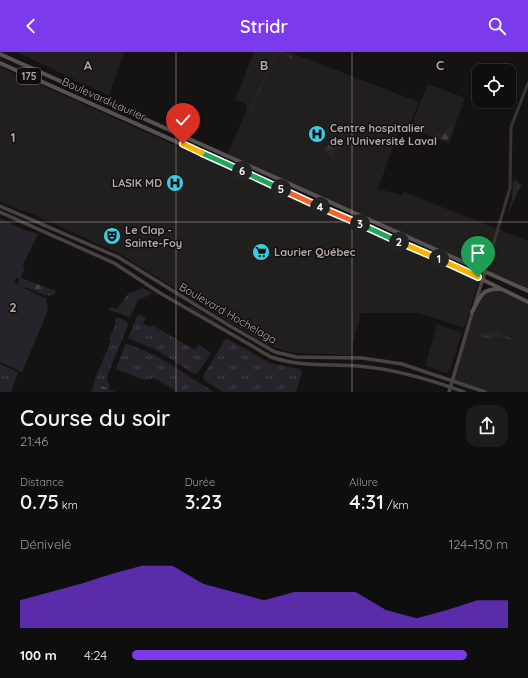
<!DOCTYPE html>
<html lang="fr">
<head>
<meta charset="utf-8">
<style>
  :root { --surface:#0f0e0e; --page:#1d1c1c; --text:#f1f3f6; --muted:#9b9c9e; --line:#2f2e2e; --accent:#7c3aed }
  body { margin:0; font-family:Quicksand,sans-serif; background:var(--page); color:var(--text); height:100vh; display:flex; flex-direction:column; font-size:15px; white-space:nowrap }
  * { box-sizing:border-box; margin:0 }
  p { font-size:13px; color:var(--muted) }
  .icon { flex:none; width:22px; height:22px; fill:none; stroke:currentColor; stroke-width:2; stroke-linecap:round; stroke-linejoin:round }
  .map { position:relative; height:340px; overflow:hidden }
  .details { display:flex; flex-direction:column; background:var(--surface); flex:1 }
  .details>* { flex:none }
  .fabs { position:absolute; left:472px; top:12px; display:grid; gap:8px }
  .fabs a { display:grid; place-items:center; width:44px; height:44px; border-radius:8px; background:var(--surface); box-shadow:0 1px 3px #0004,0 0 0 1px var(--line); font-size:20px }
  .pin { position:absolute; display:grid; place-items:center; width:34px; height:34px; color:#fff; margin:-41px -17px; border-radius:50% 50% 50% 0; rotate:-45deg; box-shadow:0 0 4px #0007 }
  .pin .icon { rotate:45deg }
  .km { position:absolute; width:20px; height:20px; margin:-10px; border-radius:50%; background:#222; color:#fff; font-size:11px; line-height:20px; text-align:center }
  .round { display:grid; place-items:center; flex:none; width:42px; height:42px; border-radius:12px; background:var(--page) }
  .overview { display:flex; align-items:center; justify-content:space-between; height:68px; padding:0 20px }
  h1 { font-size:22px; font-weight:600; line-height:30px }
  .stats { display:grid; grid-template-columns:repeat(3,1fr); gap:6px; height:68px; padding:4px 20px }
  .stats div { display:grid; align-content:center }
  .stats b { font-size:20px; font-weight:600 }
  .stats small { font-size:11px; font-weight:400 }
  .stats p { font-size:11px }
  .chart { height:112px; padding:8px 20px }
  .chart p { display:flex; justify-content:space-between }
  .chart svg { width:100%; height:72px; margin-top:4px; fill:var(--accent); opacity:.7 }
  ul { padding:0 20px; list-style:none; font-size:13px }
  li { display:grid; grid-template-columns:64px 48px 1fr; align-items:center; height:30px }
  li i { height:10px; border-radius:5px; background:var(--accent) }
  header { display:flex; justify-content:space-between; align-items:center; height:52px; padding:0 20px; background:var(--accent); color:#fff; font-size:18px; font-weight:600 }
  .map>svg:first-child { display:block }
</style>
</head>
<body>
<header><svg class="icon" aria-label="back" viewBox="0 0 24 24"><path d="M15 5l-7 7 7 7"/></svg>Stridr<svg class="icon" aria-label="search" viewBox="0 0 24 24"><circle cx="10" cy="10" r="6"/><path d="M15 15l6 6"/></svg></header>
<div class="map">
<svg width="528" height="340" viewBox="0 0 528 340">
  <defs>
    <pattern id="grass-tufts" width="24" height="20" patternUnits="userSpaceOnUse"><rect width="24" height="20" fill="#27232b"/><path d="M3 7l-1-3M5 7V3M7 7l1-3M15 17l-1-3M17 17v-4M19 17l1-3" fill="none" stroke="#444047"/></pattern>
    <pattern id="forest-firs" width="22" height="20" patternUnits="userSpaceOnUse"><rect width="22" height="20" fill="#27232b"/><path d="M5 1l3.5 6h-7zM16 11l3.5 6h-7z" fill="#444047"/></pattern>
  </defs>
  <rect width="100%" height="100%" fill="#141312"/>
  <path fill="#211f1e" d="M17 0H124L109 44Z
    M254 0H289L419 50 407 78H399L378 137 401 143 404 140 528 189V239L227 104 247 56 245 51 235 48Z
    M0 15 475 227 478 231 465 274 462 275 417 261H361L350 303 297 301 285 299 264 291 241 277 205 255 202 251 189 245 122 203 37 164 0 150Z
    M428 32 465 46 449 91 410 76Z
    M504 237 528 248V340H486L451 329 472 260 484 240Z
    M437 272 462 281 450 317 447 321 425 314Z"/>
  <path fill="url(#grass-tufts)" d="M271 0H282L293 5 291 9V6L277 0 252 57 254 59 253 62 249 59 273 7 275 1Z
    M332 88 342 97 338 95 332 102 335 105V107L324 98Z
    M515 128 521 133 507 164 512 146 513 130Z
    M142 236 151 240V242L138 248 130 265 109 258 110 256 117 257 128 242Z
    M191 254 236 283 190 255Z
    M138 262 146 266 143 271 150 275 152 273 195 298 199 293 211 301 198 321 194 322 160 300 128 286Z
    M116 265 127 269 128 273 108 322 107 328 110 335 108 336 94 329 111 289 109 287 115 274Z
    M496 279 498 281 522 291 496 284 489 287 476 283Z
    M226 286 270 311 300 317 302 321 296 340H223L204 328 203 324Z
    M128 292 157 304 214 340H178L154 326 144 328 116 317 125 293Z
    M0 312 18 320 11 340H0Z"/>
  <path fill="url(#forest-firs)" d="M450 75 453 76 447 90 432 85 436 82H441Z
    M25 214 21 226 56 239 55 242C42 247 34 236 22 235L0 273 19 228 16 224 18 217Z
    M95 330 115 340H91Z"/>
  <path fill="#27232b" d="M0 166 17 175 38 182 14 231 46 247 48 258 22 320 0 310Z"/>
  <g fill="none" stroke-linecap="round" stroke-linejoin="round">
    <path stroke="#383534" stroke-width="3" d="M485 220 510 136 511 75 528 31"/>
    <path stroke="#484342" stroke-width="3.5" d="M0 154 118 205 230 274 275 300 296 305 362 306 402 312 485 340
      M0 160 114 211 160 241 271 305C299 315 329 312 358 314 395 317 429 327 464 340
      M475 252 485 220
      M449 340 473 258"/>
    <path stroke="#575250" stroke-width="4" d="M0 2 528 239
      M0 11 457 215 528 250
      M472 260C481 244 481 236 501 237"/>
  </g>
  <g fill="none" stroke-linecap="round" stroke-linejoin="round">
    <g stroke="#fff" stroke-width="8">
      <path id="split-1" d="M439 207 478 225"/>
    </g>
    <g stroke="#fff" stroke-width="8">
      <path id="split-2" d="M399 190 439 207"/>
    </g>
    <g stroke="#fff" stroke-width="8">
      <path id="split-3" d="M360 172 399 190"/>
    </g>
    <g stroke="#fff" stroke-width="8">
      <path id="split-4" d="M320 155 360 172"/>
    </g>
    <g stroke="#fff" stroke-width="8">
      <path id="split-5" d="M281 137 320 155"/>
    </g>
    <g stroke="#fff" stroke-width="8">
      <path id="split-6" d="M242 119 281 137"/>
    </g>
    <g stroke="#fff" stroke-width="8">
      <path id="split-7" d="M202 101 242 119"/>
    </g>
    <g stroke="#fff" stroke-width="8">
      <path id="split-8" d="M183 92 202 101"/>
    </g>
    <use href="#split-1" stroke="#f5b400" stroke-width="5"/>
    <use href="#split-2" stroke="#f5b400" stroke-width="5"/>
    <use href="#split-3" stroke="#22a559" stroke-width="5"/>
    <use href="#split-4" stroke="#f0652b" stroke-width="5"/>
    <use href="#split-5" stroke="#f0652b" stroke-width="5"/>
    <use href="#split-6" stroke="#22a559" stroke-width="5"/>
    <use href="#split-7" stroke="#22a559" stroke-width="5"/>
    <use href="#split-8" stroke="#f5b400" stroke-width="5"/>
  </g>
  <path fill="none" stroke="#b3a7a5" stroke-width="1" stroke-opacity="0.55" d="M176 0V340M352 0V340M0 170H528"/>
  <defs>
    <g id="hospital-disc" transform="scale(0.9)"><circle r="9.5" fill="#3fcbdf" stroke="#0f0e0d"/><path d="M-5-5h3v3.5h4V-5h3V5h-3V1.5h-4V5h-3Z" fill="#111"/></g>
    <g id="theatre-disc" transform="scale(0.9)"><circle r="9.5" fill="#3fcbdf" stroke="#0f0e0d"/><path d="M-5-5.5Q0-4 5-5.5V0Q5 5 0 6Q-5 5-5 0ZM-3.3-2.5H-1v1.5H-3.3ZM1-2.5H3.3v1.5H1ZM-2.8 1Q0 5.5 2.8 1Z" fill="#111"/></g>
    <g id="supermarket-disc" transform="scale(0.9)"><circle r="9.5" fill="#3fcbdf" stroke="#0f0e0d"/><path d="M-6-5.5h2.5l.6 2H6L4.5 2H-2.5L-4.4-4H-6ZM-1.5 3.2a1.3 1.3 0 1 0 .1 0ZM3 3.2a1.3 1.3 0 1 0 .1 0Z" fill="#111"/></g>
  </defs>
  <g fill-rule="evenodd">
    <use href="#hospital-disc" x="317" y="82"/>
    <use href="#hospital-disc" x="175" y="131"/>
    <use href="#theatre-disc" x="112" y="184"/>
    <use href="#supermarket-disc" x="261" y="200"/>
  </g>
  <g text-anchor="middle" dominant-baseline="central" stroke-width="3" stroke-linejoin="round" paint-order="stroke">
    <rect fill="#0f0e0d" stroke="#827977" stroke-width="1" x="17" y="16" width="24" height="16" rx="3"/>
    <g font-size="10" font-weight="bold" fill="#b3a7a5">
      <text x="29" y="24">175</text>
    </g>
    <g font-size="11" fill="#b3a7a5" stroke="#0f0e0d">
      <text transform="translate(104 47) rotate(24)">Boulevard Laurier</text>
      <text transform="translate(228 261) rotate(30)">Boulevard Hochelaga</text>
    </g>
    <g font-size="11" font-weight="bold" fill="#b3a7a5" stroke="#0f0e0d" text-anchor="start">
      <text x="330" y="76">Centre hospitalier<tspan x="330" dy="13">de l'Université Laval</tspan></text>
      <text x="162" y="131" text-anchor="end">LASIK MD</text>
      <text x="125" y="178">Le Clap -<tspan x="125" dy="13">Sainte-Foy</tspan></text>
      <text x="274" y="200">Laurier Québec</text>
    </g>
  </g>
  <g font-size="13" text-anchor="middle" font-weight="bold" fill="#b3a7a5" stroke="#0f0e0d" stroke-width="3" stroke-linejoin="round" paint-order="stroke">
    <text x="88" y="18">A</text>
    <text x="264" y="18">B</text>
    <text x="440" y="18">C</text>
    <text x="13" y="90">1</text>
    <text x="13" y="260">2</text>
  </g>
</svg>
<div class="fabs">
<a><svg class="icon" aria-label="locate" viewBox="0 0 24 24"><circle cx="12" cy="12" r="6"/><path d="M12 2v4M12 18v4M2 12h4M18 12h4"/></svg></a>
</div>
<div class="pin" style="left:478px;top:225px;background:#1e9e55"><svg class="icon" aria-label="arrive" viewBox="0 0 24 24"><path d="M6 21V4h12l-3 4 3 4H6"/></svg></div>
<div class="pin" style="left:183px;top:92px;background:#d93025"><svg class="icon" aria-label="check" viewBox="0 0 24 24"><path d="M5 12l5 5 9-10"/></svg></div>
<b class="km" style="left:439px;top:207px">1</b>
<b class="km" style="left:399px;top:190px">2</b>
<b class="km" style="left:360px;top:172px">3</b>
<b class="km" style="left:320px;top:155px">4</b>
<b class="km" style="left:281px;top:137px">5</b>
<b class="km" style="left:242px;top:119px">6</b>
</div>
<section class="details">
<div class="overview"><div><h1>Course du soir</h1><p>21:46</p></div><a class="round"><svg class="icon" aria-label="share" viewBox="0 0 24 24"><path d="M12 15V3M7 8l5-5 5 5M5 13v7h14v-7"/></svg></a></div>
<div class="stats">
<div><p>Distance</p><b>0.75<small> km</small></b></div>
<div><p>Durée</p><b>3:23</b></div>
<div><p>Allure</p><b>4:31<small> /km</small></b></div>
</div>
<div class="chart"><p><span>Dénivelé</span>124–130 m</p>
<svg viewBox="0 0 160 44" preserveAspectRatio="none"><path d="M0 44V27L10 22L20 17L30 11L40 6L50 6L60 17L70 22L80 27L90 22L100 22L110 22L120 33L130 38L140 33L150 27L160 27V44z"/></svg>
</div>
<ul>
<li><b>100 m</b>4:24<i style="width:89%"></i></li>
</ul>
</section>
</body>
</html>
